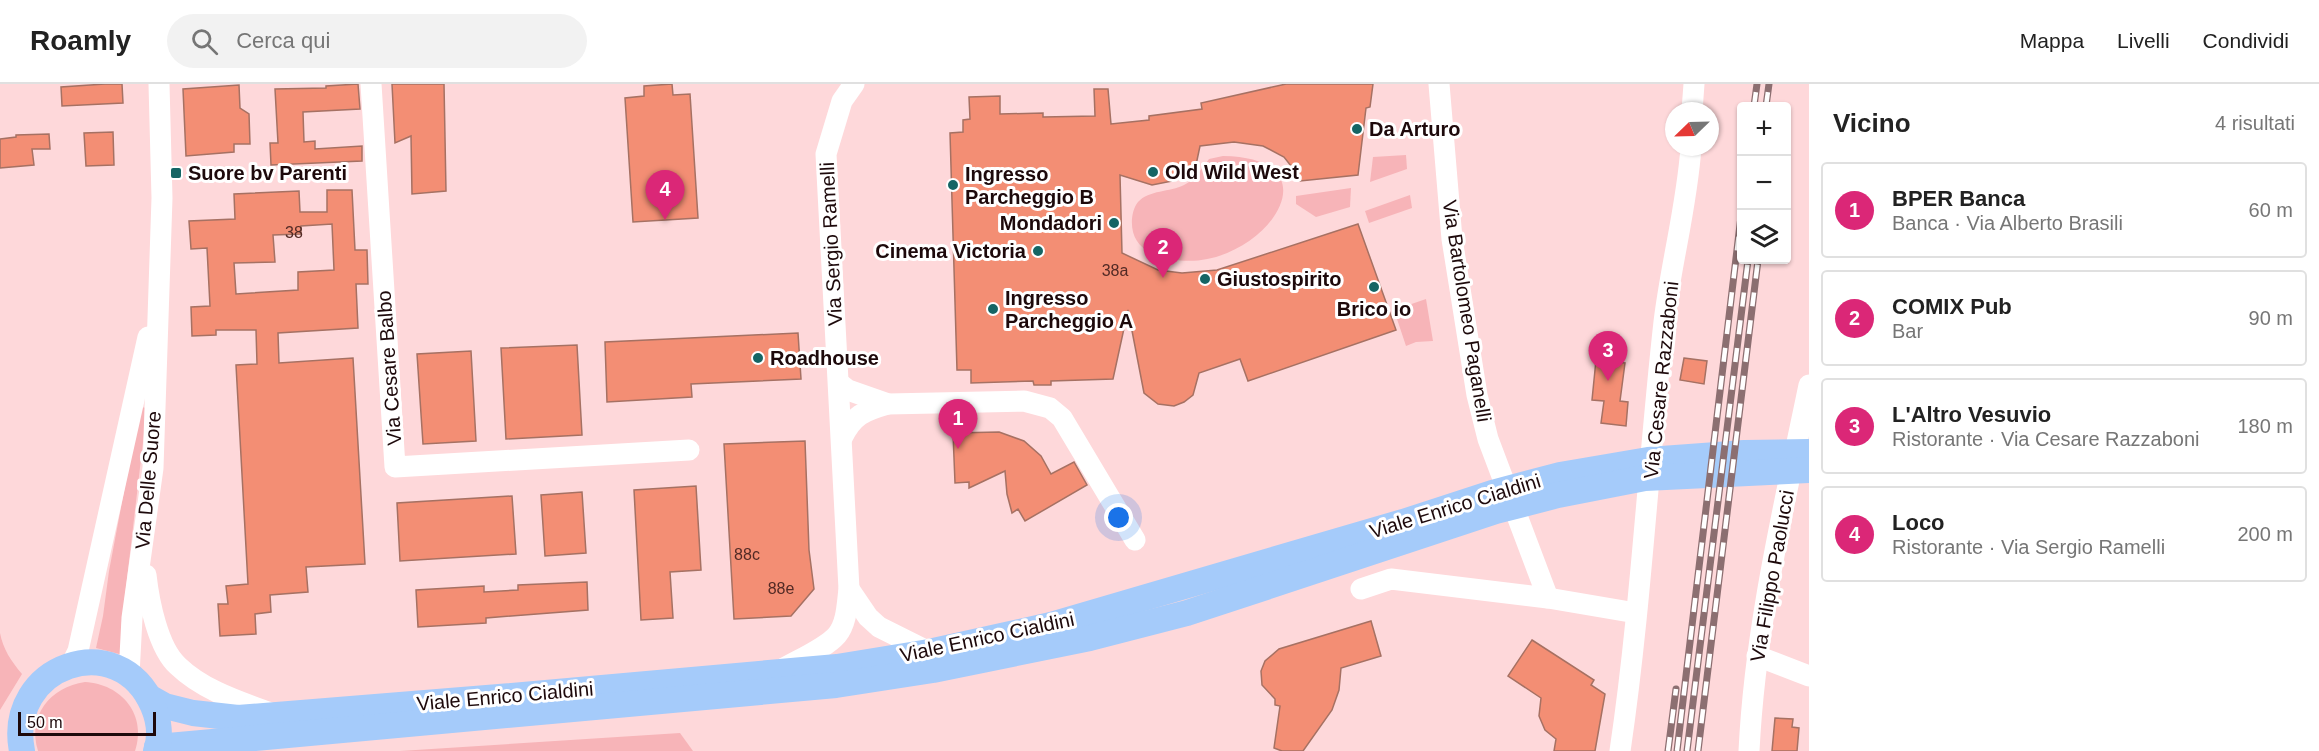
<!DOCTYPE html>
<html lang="it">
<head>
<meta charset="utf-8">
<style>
	:root { --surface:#fff; --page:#f2f2f2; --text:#222; --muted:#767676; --line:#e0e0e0; --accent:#db2777 }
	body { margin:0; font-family:Helvetica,sans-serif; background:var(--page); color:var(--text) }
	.controls { position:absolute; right:18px; top:18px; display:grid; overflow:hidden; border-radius:6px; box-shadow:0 2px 4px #0004 }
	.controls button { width:54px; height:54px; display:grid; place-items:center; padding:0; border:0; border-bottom:2px solid var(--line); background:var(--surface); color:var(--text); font:30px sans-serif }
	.compass { position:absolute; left:1665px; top:18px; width:54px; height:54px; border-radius:50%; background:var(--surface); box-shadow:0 2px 4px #0004; rotate:247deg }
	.scale { position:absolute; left:18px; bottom:15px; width:138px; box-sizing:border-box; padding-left:6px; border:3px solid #1d090b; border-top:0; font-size:16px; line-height:21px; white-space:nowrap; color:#1d090b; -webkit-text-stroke:4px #fff; paint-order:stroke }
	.you { position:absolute; left:1119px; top:434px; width:21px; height:21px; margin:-15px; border:4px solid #fff; border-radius:50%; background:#1a73e8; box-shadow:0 0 0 9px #1a73e833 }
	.badge { display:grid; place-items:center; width:39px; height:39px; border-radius:50%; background:var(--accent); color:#fff; font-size:20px; font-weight:700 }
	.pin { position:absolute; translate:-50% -50px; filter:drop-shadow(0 2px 3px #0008) }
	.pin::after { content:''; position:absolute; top:32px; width:21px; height:18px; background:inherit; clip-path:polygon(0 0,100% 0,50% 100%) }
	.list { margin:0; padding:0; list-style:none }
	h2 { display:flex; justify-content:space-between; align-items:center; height:78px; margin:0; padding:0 24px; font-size:26px }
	h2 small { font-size:20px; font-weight:400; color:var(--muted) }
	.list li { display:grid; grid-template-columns:39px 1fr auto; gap:18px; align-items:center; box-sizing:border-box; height:96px; margin:0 12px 12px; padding:0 12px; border:2px solid var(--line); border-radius:6px }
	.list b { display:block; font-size:22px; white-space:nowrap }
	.list p { margin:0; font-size:20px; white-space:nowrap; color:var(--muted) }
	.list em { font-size:20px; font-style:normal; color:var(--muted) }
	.icon { flex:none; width:33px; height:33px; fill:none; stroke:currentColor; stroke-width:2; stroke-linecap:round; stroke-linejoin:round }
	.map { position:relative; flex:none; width:1809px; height:667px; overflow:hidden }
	header { display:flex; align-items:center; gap:36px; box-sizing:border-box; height:84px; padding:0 30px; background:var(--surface); border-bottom:2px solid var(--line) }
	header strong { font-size:28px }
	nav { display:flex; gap:33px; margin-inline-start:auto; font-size:21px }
	.search { width:420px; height:54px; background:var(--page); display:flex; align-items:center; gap:15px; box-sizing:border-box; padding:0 21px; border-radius:33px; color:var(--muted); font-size:22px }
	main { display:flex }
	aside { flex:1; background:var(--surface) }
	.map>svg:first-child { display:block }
	.green { fill:#f7b4b8 }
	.building { fill:#f38e74; stroke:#a67163; stroke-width:1.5; fill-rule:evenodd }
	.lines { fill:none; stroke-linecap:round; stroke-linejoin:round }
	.minor { stroke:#fff; stroke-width:21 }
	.major { stroke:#a5cbfa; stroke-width:26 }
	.rail-casing { stroke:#8c6f71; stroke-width:7 }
	.rail { stroke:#fff; stroke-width:4.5; stroke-dasharray:14; stroke-linecap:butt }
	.poi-dot { fill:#156564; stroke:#fff; stroke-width:2 }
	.labels { text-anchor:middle; stroke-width:6; stroke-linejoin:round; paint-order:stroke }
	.number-label { font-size:16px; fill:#522a25 }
	.poi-label { font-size:20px; font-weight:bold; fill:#1d090b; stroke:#fff; text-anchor:start }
	.street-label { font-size:20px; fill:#1d090b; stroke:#fff }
</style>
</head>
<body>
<header>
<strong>Roamly</strong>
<div class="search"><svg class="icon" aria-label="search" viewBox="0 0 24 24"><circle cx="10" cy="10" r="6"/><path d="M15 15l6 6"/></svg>Cerca qui</div>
<nav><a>Mappa</a><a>Livelli</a><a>Condividi</a></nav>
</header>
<main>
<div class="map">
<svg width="1809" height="667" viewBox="0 0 1809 667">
	<rect width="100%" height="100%" fill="#fed8da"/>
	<g class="green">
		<polygon points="1406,71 1407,85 1370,98 1373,73"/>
		<path d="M1223,72c123,2 33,121 -52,103 -13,-3 -26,-6 -34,-18 -7,-10 -7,-29 1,-39 11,-12 32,-10 46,-17 11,-5 18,-17 25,-26z"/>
		<polygon points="1351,104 1350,123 1316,133 1296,120 1296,112"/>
		<polygon points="1410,111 1412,124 1369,139 1365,127"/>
		<polygon points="1426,215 1433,257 1416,258 1406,262 1394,226"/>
		<polygon points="140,323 147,324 121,546 123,571 96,564 103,532 109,487"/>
		<path d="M0,549c3,16 11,28 22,41l-22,36z"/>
		<path d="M85,598c36,2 62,32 50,69h-97c-11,-35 12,-64 47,-69z"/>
		<polygon points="680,649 693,667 400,667"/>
	</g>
	<g class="building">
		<polygon points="105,0 122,0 123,19 62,22 61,3"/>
		<polygon points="358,0 360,25 303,28 304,58 315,57 315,65 362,62 362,77 271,81 270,59 278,59 275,5 326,4 326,2"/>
		<polygon points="392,0 444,0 446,107 412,110 411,52 395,59"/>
		<polygon points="672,0 673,11 690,10 698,134 633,138 625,14 644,12 644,2"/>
		<polygon points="1286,0 1373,0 1370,23 1366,24 1358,91 1300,97 1295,87 1284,73 1263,62 1234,58 1200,62 1196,81 1177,96 1152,101 1120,91 1122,169 1158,186 1182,189 1217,186 1358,140 1396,246 1248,297 1240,275 1199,289 1193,311 1184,318 1174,322 1158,320 1144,309 1128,226 1113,295 1051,297 1051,301 1034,301 1033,297 971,299 971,286 957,286 950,49 963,48 963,36 970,35 969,13 1000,12 1000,30 1043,29 1043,33 1095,32 1094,5 1108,5 1111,40 1149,36 1149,32 1202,25 1201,19"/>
		<polygon points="239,1 240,24 249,30 250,60 234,60 234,68 186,72 183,5"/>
		<polygon points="113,48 114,81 86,82 84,49"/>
		<polygon points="49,50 50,65 32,65 34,81 0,84 0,55 16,53 16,51"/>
		<path d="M327,106h25l3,60h12l1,34h-12l2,44 -80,5 1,30 74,-5 12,206 -59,3 2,25 -38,3 1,17 -16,2 1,20 -36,2 -2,-32h10l-2,-18 22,-2 -12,-219 21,-1 -1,-34h-40v5l-24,1 -1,-29 19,-1 -3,-58 -16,1 -2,-28 46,-2 -1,-25 65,-3 1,21h27zM332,140l2,46 -36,2v18l-62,4 -2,-31 41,-1 -2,-27 28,-1v-8z"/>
		<polygon points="798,249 801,295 691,300 692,313 607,318 605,258"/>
		<polygon points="577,261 582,351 506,355 501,264"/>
		<polygon points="471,267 476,357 423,360 417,270"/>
		<polygon points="1684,274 1707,277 1704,300 1680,296"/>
		<polygon points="1596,276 1625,279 1620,317 1628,318 1626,342 1601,339 1604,317 1592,316"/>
		<polygon points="999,348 1024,357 1041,372 1051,390 1074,378 1087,401 1025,437 1018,425 1012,429 1007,410 1005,387 969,404 969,398 955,399 953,349"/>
		<polygon points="805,357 809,466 814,505 791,532 734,535 724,360"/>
		<polygon points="696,402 701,486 670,488 673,534 641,536 634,406"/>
		<polygon points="582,408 586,469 545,472 541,411"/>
		<polygon points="512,412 516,470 400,477 397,419"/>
		<polygon points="587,498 588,526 486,534 486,539 418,543 416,506 484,502 484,508 518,506 518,501"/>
		<polygon points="1371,537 1381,572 1341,584 1339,606 1332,626 1303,667 1282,667 1274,664 1280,622 1275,621 1275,615 1262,601 1261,587 1265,577 1279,565"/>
		<polygon points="1532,556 1594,596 1591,601 1605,610 1595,667 1554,667 1556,655 1545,646 1539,632 1541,614 1508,592"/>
		<polygon points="1775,634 1793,635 1792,643 1799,644 1797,667 1772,667"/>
	</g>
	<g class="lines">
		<g class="minor">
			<polyline points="371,0 395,383 689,366"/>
			<polyline points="1439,0 1452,155 1477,311 1488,355 1548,514"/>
			<polyline points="1692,27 1694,0"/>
			<polyline points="839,299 848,306 888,320 1024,317 1050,324 1062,334 1135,456"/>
			<path d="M842,354c11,-23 22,-27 46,-34"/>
			<path d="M146,491c3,27 12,73 32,91 26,25 63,36 95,48"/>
			<polyline points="849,505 868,533 879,543 929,568"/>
			<polyline points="1361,505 1391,495 1548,514 1636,529"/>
			<polyline points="1757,572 1809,592"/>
			<polyline points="71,581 78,567 148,253"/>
			<path d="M779,587c16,-10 46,-22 58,-36 10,-12 10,-31 12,-46l-23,-435 16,-53 12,-17"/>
			<polyline points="129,591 132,534 153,384 162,114 159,0"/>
			<path d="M1620,667c21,-142 28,-286 44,-429 7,-59 23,-116 27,-175"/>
			<path d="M1749,667c6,-124 35,-245 60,-366"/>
		</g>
		<g class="major">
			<polyline points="149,613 165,622 193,629 238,634 499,613 837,583 929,568 1051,541 1403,438 1492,409 1560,391 1648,376 1744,369 1809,368"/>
			<polyline points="157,663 836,601 933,586 1090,554 1187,529 1496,427 1558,411 1645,394 1809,386"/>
			<path d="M22,667c-17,-86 97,-125 131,-45 6,14 8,31 3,45"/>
		</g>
		<defs>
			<g id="rail">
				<polyline points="1754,22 1757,0"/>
				<polyline points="1766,22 1769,0"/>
				<polyline points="1668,667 1676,605"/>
				<polyline points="1677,667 1742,124"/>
				<polyline points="1687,667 1748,176"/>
				<polyline points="1698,667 1758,176"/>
			</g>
		</defs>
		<use href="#rail" class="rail-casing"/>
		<use href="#rail" class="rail"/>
	</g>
	<g class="poi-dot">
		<circle cx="1357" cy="45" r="6"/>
		<circle cx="1153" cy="88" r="6"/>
		<rect x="170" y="83" width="12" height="12" rx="3"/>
		<circle cx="953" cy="101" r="6"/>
		<circle cx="1114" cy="139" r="6"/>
		<circle cx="1038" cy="167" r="6"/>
		<circle cx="1205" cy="195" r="6"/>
		<circle cx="1374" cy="203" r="6"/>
		<circle cx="993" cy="225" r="6"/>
		<circle cx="758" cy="274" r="6"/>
	</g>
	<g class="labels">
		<g class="number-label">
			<text x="294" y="154">38</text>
			<text x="1115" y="192">38a</text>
			<text x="747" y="476">88c</text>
			<text x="781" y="510">88e</text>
		</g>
		<g class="poi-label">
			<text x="1369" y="52">Da Arturo</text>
			<text x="1165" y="95">Old Wild West</text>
			<text x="188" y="96">Suore bv Parenti</text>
			<text x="965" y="97">Ingresso<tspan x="965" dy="23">Parcheggio B</tspan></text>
			<text x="1102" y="146" text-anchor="end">Mondadori</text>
			<text x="1026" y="174" text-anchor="end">Cinema Victoria</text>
			<text x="1217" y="202">Giustospirito</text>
			<text x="1005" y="221">Ingresso<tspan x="1005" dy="23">Parcheggio A</tspan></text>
			<text x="1374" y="232" text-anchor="middle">Brico io</text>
			<text x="770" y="281">Roadhouse</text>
		</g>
		<g class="street-label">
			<text transform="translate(831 160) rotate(-93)" y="7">Via Sergio Ramelli</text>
			<text transform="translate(1467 227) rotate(81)" y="7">Via Bartolomeo Paganelli</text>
			<text transform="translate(389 284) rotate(-94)" y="7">Via Cesare Balbo</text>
			<text transform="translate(1661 296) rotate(-84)" y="7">Via Cesare Razzaboni</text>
			<text transform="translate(148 396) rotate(-85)" y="7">Via Delle Suore</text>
			<text transform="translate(1455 422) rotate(-17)" y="7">Viale Enrico Cialdini</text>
			<text transform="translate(1772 492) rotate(-80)" y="7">Via Filippo Paolucci</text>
			<text transform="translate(987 553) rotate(-12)" y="7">Viale Enrico Cialdini</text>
			<text transform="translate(505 612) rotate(-5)" y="7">Viale Enrico Cialdini</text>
		</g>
	</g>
</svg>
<div class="controls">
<button>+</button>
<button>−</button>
<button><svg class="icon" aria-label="layers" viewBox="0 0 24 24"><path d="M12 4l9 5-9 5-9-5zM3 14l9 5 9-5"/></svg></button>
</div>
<svg class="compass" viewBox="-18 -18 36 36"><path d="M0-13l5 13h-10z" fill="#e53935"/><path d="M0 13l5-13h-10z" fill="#767676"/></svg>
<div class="scale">50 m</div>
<div class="you"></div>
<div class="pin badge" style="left:958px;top:365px">1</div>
<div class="pin badge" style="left:1163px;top:194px">2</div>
<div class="pin badge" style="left:1608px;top:297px">3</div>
<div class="pin badge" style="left:665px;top:136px">4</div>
</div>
<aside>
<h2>Vicino<small>4 risultati</small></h2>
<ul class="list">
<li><span class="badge">1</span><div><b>BPER Banca</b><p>Banca · Via Alberto Brasili</p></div><em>60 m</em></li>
<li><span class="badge">2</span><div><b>COMIX Pub</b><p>Bar</p></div><em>90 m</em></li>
<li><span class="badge">3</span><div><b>L'Altro Vesuvio</b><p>Ristorante · Via Cesare Razzaboni</p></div><em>180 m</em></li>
<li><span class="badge">4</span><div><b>Loco</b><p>Ristorante · Via Sergio Ramelli</p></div><em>200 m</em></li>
</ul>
</aside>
</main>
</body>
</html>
